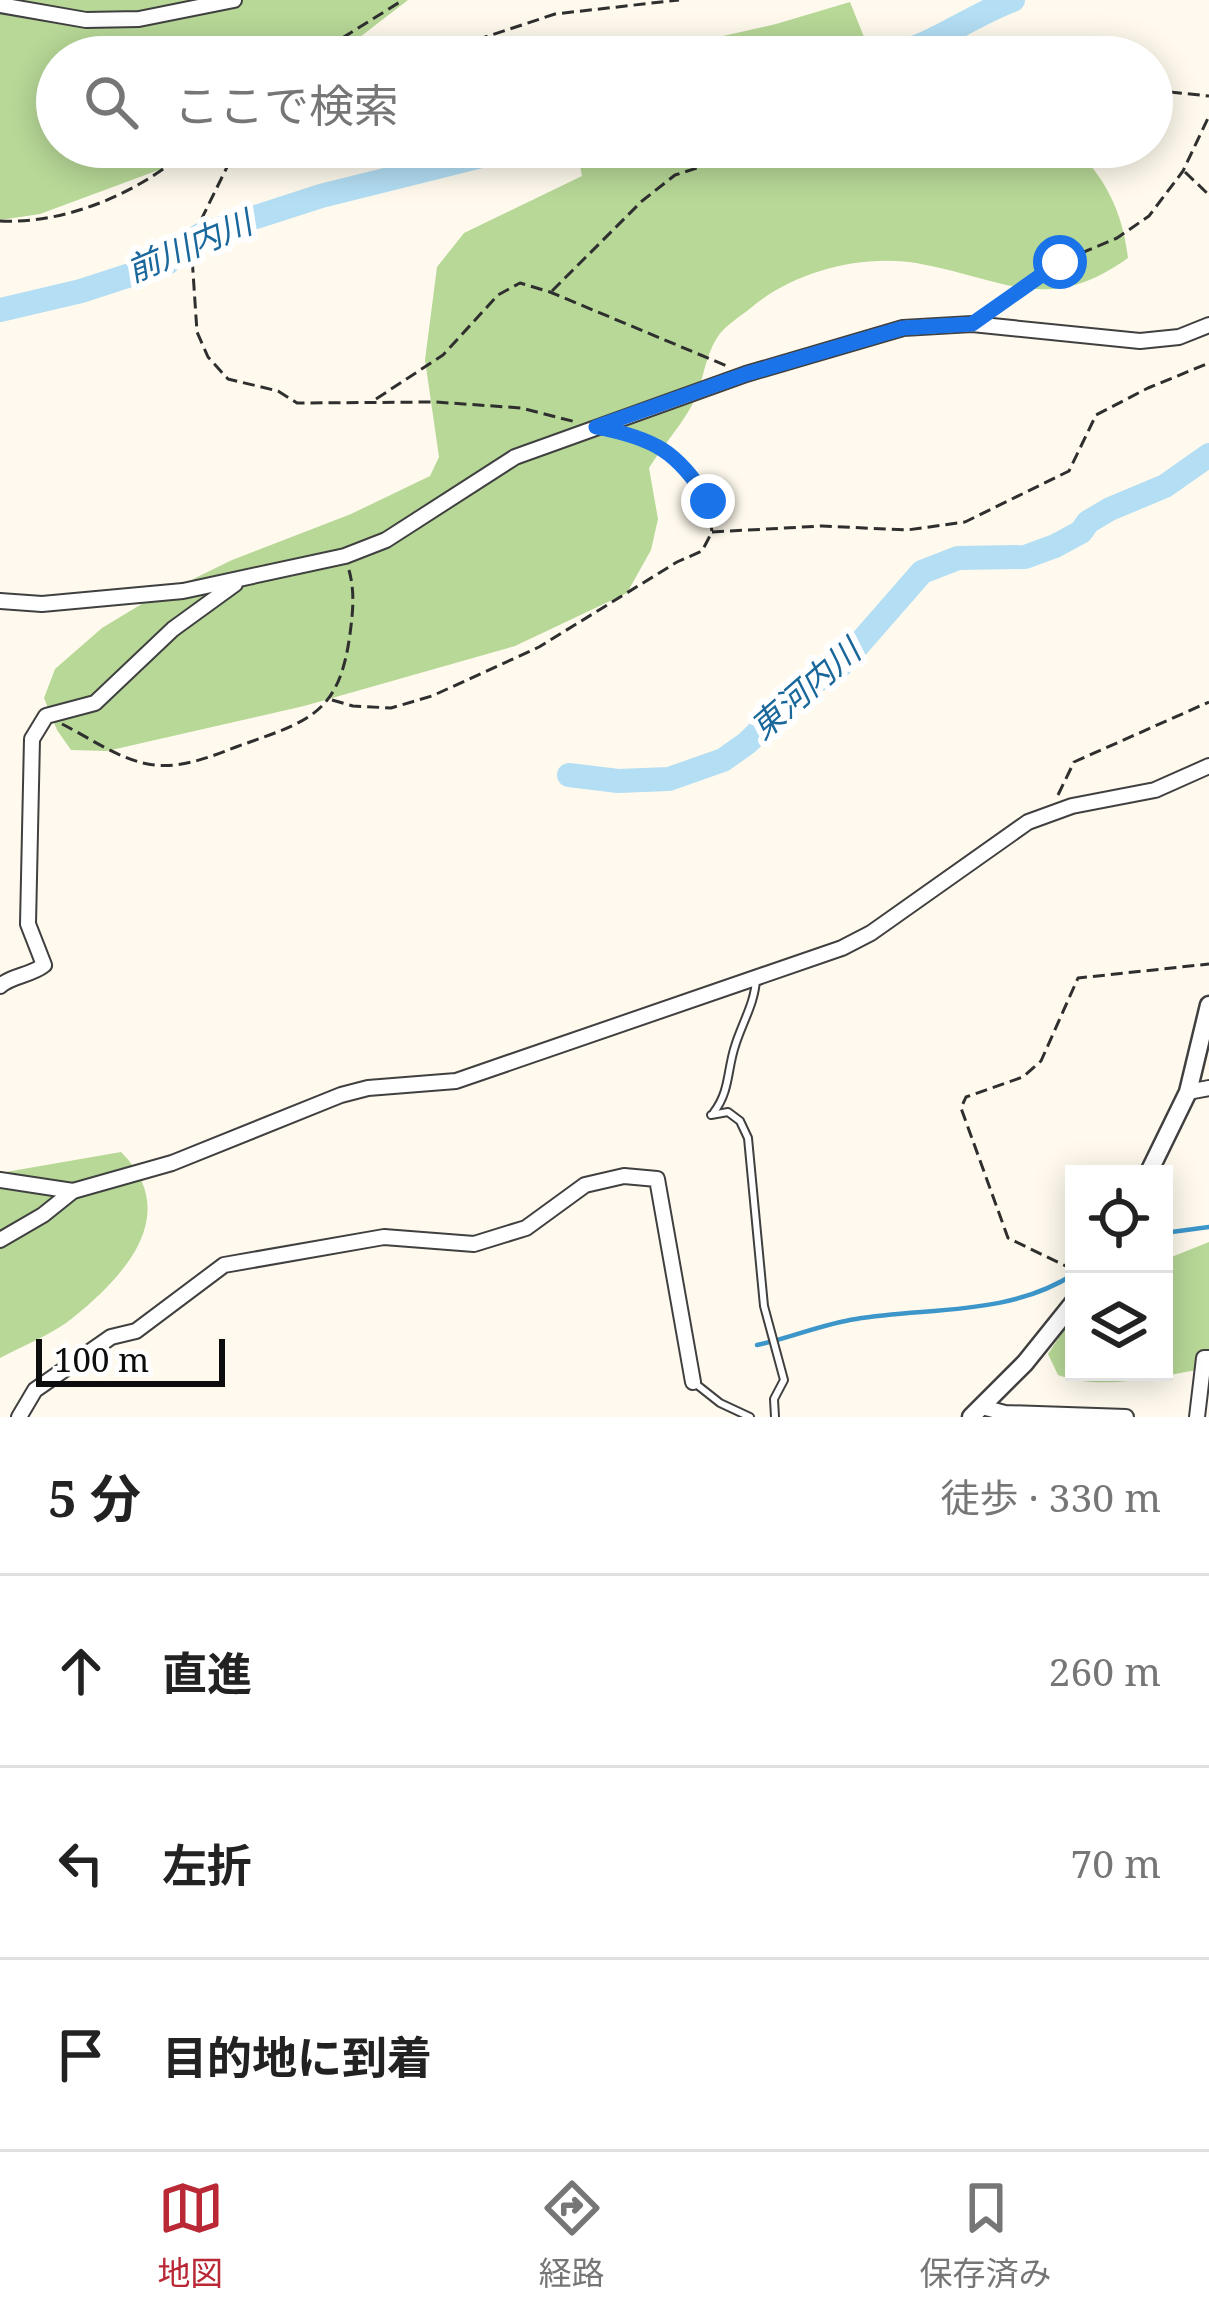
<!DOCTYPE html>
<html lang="ja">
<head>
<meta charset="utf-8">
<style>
	:root { --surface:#fff; --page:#f2f2f2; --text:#222; --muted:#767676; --line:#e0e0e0; --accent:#b92834 }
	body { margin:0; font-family:"Noto Serif","Noto Sans JP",serif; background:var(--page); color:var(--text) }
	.controls { position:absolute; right:36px; bottom:36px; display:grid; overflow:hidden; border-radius:0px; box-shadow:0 6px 30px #0003 }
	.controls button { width:108px; height:108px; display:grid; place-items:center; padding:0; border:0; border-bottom:3px solid var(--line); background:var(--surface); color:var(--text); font:60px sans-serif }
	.scale { position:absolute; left:36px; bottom:30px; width:189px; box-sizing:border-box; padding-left:12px; border:6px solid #0d0d0d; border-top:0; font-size:33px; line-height:42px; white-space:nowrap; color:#0d0d0d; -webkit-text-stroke:9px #fff; paint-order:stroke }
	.stop { position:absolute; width:36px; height:36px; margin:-27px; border:9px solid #1a73e8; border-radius:50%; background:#fff }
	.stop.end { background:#1a73e8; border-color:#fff; box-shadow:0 3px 12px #0008 }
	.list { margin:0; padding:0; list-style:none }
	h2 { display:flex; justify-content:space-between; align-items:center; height:156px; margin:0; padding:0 48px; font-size:51px }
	h2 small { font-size:39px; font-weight:400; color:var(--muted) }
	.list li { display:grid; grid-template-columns:78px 1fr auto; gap:36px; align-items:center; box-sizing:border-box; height:192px; padding:0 48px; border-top:3px solid var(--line) }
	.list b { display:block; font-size:45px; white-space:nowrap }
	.list em { font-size:39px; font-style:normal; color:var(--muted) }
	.icon { flex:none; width:66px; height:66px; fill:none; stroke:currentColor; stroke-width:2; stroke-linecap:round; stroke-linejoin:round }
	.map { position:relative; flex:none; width:1209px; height:1417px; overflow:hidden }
	.search { position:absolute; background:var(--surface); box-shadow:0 6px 30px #0003; left:36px; right:36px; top:36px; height:132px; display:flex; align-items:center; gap:30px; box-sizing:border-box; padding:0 42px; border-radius:66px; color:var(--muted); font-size:45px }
	.sheet { height:732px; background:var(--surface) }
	nav { display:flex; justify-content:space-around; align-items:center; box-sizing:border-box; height:168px; border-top:3px solid var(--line); background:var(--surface); font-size:33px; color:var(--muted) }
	nav a { display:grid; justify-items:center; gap:6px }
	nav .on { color:var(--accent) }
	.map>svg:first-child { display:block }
	.forest { fill:#b7d897 }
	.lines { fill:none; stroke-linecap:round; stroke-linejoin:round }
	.stream { stroke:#3c96ca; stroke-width:4.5 }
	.river { stroke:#b3def4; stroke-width:24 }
	.service-casing { stroke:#404040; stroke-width:10 }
	.minor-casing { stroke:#404040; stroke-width:18 }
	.tertiary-casing { stroke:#404040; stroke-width:21 }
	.path { stroke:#2f2f2f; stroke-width:3; stroke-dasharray:12 6; stroke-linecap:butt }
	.service { stroke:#fff; stroke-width:6 }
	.minor { stroke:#fff; stroke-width:14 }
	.tertiary { stroke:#fff; stroke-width:16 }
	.route { stroke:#1a73e8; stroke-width:15 }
	.labels { text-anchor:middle; stroke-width:12; stroke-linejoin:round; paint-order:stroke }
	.water-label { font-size:33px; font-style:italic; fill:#19679b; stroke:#fff }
</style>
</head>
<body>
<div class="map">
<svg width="1209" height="1417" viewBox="0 0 1209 1417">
	<rect width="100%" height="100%" fill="#fffaed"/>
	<g class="forest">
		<polygon points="0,0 408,0 334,57 57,57 57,147 207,147 191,158 40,214 0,220"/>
		<polygon points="850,2 872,57 630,57 776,24"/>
		<path d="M564,147h509c33,30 50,67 55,111 -78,56 -121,23 -202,7 -58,-13 -130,5 -174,42 -11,9 -28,19 -35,31 -13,20 -14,48 -26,69 -12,21 -29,40 -42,61l9,51 -7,31 -24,43 -112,53 -211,60 -197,45 -36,-1 -14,-20 -13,-32 11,-29 47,-41 38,-23 92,-45 119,-46 79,-38 9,-19 -14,-97 12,-93 27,-34 118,-57 -4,-20z"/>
		<path d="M121,1152c60,60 7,121 -46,164 -21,18 -51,29 -75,42v-185z"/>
		<path d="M1209,1242v126c-46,7 -106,24 -151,7l-10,-21 26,-39v57h90v-112z"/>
	</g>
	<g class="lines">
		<g class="stream">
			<polyline points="1164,1233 1209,1227"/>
			<path d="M757,1345c34,-7 65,-21 99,-26 73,-12 153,-3 218,-45"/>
		</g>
		<g class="river">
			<path d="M881,57c51,-9 86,-40 132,-57"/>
			<polyline points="0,310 81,291 167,263 200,235 321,196 518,147"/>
			<polyline points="569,775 618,781 669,779 723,760 747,743 800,691 839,667 922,572 958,558 1025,557 1055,546 1081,532 1088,522 1110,509 1165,486 1209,455"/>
		</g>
		<defs>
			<g id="service">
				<path d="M714,1112c16,-21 13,-42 21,-66 7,-23 20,-43 21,-67"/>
				<polyline points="711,1115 728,1112 740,1121 748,1138 764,1306 784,1380 774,1399 775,1417"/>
				<polyline points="696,1384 720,1403 750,1417"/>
			</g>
			<g id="minor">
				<polyline points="0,5 86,20 139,19 234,0"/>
				<polyline points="0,601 42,604 183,591 345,556 386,540 515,457 746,374 903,328 972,324 1140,341 1179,337 1209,325"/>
				<path d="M0,986c12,-11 30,-10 44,-21l-16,-41 4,-185 14,-23 49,-13 78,-74 62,-45"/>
				<polyline points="1188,1092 1209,1088"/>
				<polyline points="0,1180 73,1191"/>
				<polyline points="0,1240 43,1215 73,1191 172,1163 341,1095 368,1088 456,1081 842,948 871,933 1028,822 1072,806 1155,790 1209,766"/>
				<polyline points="982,1407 1005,1413 1126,1417"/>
				<polyline points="19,1417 35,1390 111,1337 136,1331 224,1265 384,1237 474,1244 526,1228 585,1185 624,1176 657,1179 693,1382"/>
				<polyline points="1197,1417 1204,1358 1209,1358"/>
			</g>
			<g id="tertiary">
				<polyline points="1148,1174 1188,1092 1209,1005"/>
				<polyline points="971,1417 1025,1363 1074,1302"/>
			</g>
		</defs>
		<use href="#service" class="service-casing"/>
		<use href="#minor" class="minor-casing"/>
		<use href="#tertiary" class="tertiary-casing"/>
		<g class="path">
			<polyline points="312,57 403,0"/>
			<polyline points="425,57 555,14 679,0"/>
			<polyline points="1152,90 1209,96"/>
			<polyline points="242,147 230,161 199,224 192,257 197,332 208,357 228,379 278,391 297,403 435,402 521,408 576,422"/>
			<polyline points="1185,172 1209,195"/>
			<path d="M0,221c68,3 141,-29 191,-74"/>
			<polyline points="552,291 642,201 675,175 763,147"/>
			<polyline points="990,311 1060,262 1117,238 1149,216 1183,171 1209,116"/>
			<polyline points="376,399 443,355 498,295 520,283 550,292 727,366"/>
			<polyline points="712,532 822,526 907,530 965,522 1069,471 1096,415 1148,388 1209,363"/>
			<polyline points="332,700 353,706 391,708 432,696 539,647 677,562 702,551 712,532 708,501 688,467 655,445 626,433"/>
			<path d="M62,724c28,14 61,38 93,41 28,3 55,-8 81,-18 72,-26 103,-31 114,-113 3,-23 5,-42 -1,-64"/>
			<polyline points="1058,795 1074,762 1209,702"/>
			<polyline points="1074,1270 1008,1238 961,1108 966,1097 1023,1077 1041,1061 1078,978 1209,964"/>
		</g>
		<use href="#service" class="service"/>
		<use href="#minor" class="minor"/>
		<use href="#tertiary" class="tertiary"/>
	</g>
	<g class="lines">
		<path class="route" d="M708,501c-30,-50 -55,-63 -112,-74l150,-53 157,-46 69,-4 88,-62"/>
	</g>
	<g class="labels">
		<g class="water-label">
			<text transform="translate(189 246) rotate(-23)" y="12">前川内川</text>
			<text transform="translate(805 689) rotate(-41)" y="12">東河内川</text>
		</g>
	</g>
</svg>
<div class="controls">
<button><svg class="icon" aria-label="locate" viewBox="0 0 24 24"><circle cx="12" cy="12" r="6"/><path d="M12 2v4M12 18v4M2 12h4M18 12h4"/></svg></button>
<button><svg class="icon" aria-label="layers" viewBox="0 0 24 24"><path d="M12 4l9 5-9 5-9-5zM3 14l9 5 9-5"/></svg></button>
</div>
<div class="scale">100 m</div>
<div class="stop" style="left:1060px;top:262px"></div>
<div class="stop end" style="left:708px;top:501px"></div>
<div class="search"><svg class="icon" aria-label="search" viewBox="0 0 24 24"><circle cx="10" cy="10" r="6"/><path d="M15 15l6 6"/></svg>ここで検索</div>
</div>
<section class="sheet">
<h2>5 分<small>徒歩 · 330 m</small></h2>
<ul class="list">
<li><svg class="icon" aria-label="ahead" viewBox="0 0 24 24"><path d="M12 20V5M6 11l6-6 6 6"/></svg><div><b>直進</b></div><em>260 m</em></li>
<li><svg class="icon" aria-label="left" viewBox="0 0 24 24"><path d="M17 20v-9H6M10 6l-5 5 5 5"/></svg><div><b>左折</b></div><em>70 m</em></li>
<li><svg class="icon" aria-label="arrive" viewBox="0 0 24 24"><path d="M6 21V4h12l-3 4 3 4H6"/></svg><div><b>目的地に到着</b></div></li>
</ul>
</section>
<nav>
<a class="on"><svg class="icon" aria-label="map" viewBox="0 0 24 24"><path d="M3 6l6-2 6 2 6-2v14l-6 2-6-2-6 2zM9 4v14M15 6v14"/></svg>地図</a>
<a><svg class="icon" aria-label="directions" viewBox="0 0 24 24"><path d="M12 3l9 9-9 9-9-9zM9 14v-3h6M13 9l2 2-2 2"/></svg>経路</a>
<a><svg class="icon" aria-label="saved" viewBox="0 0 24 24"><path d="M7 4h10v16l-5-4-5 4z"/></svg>保存済み</a>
</nav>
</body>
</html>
